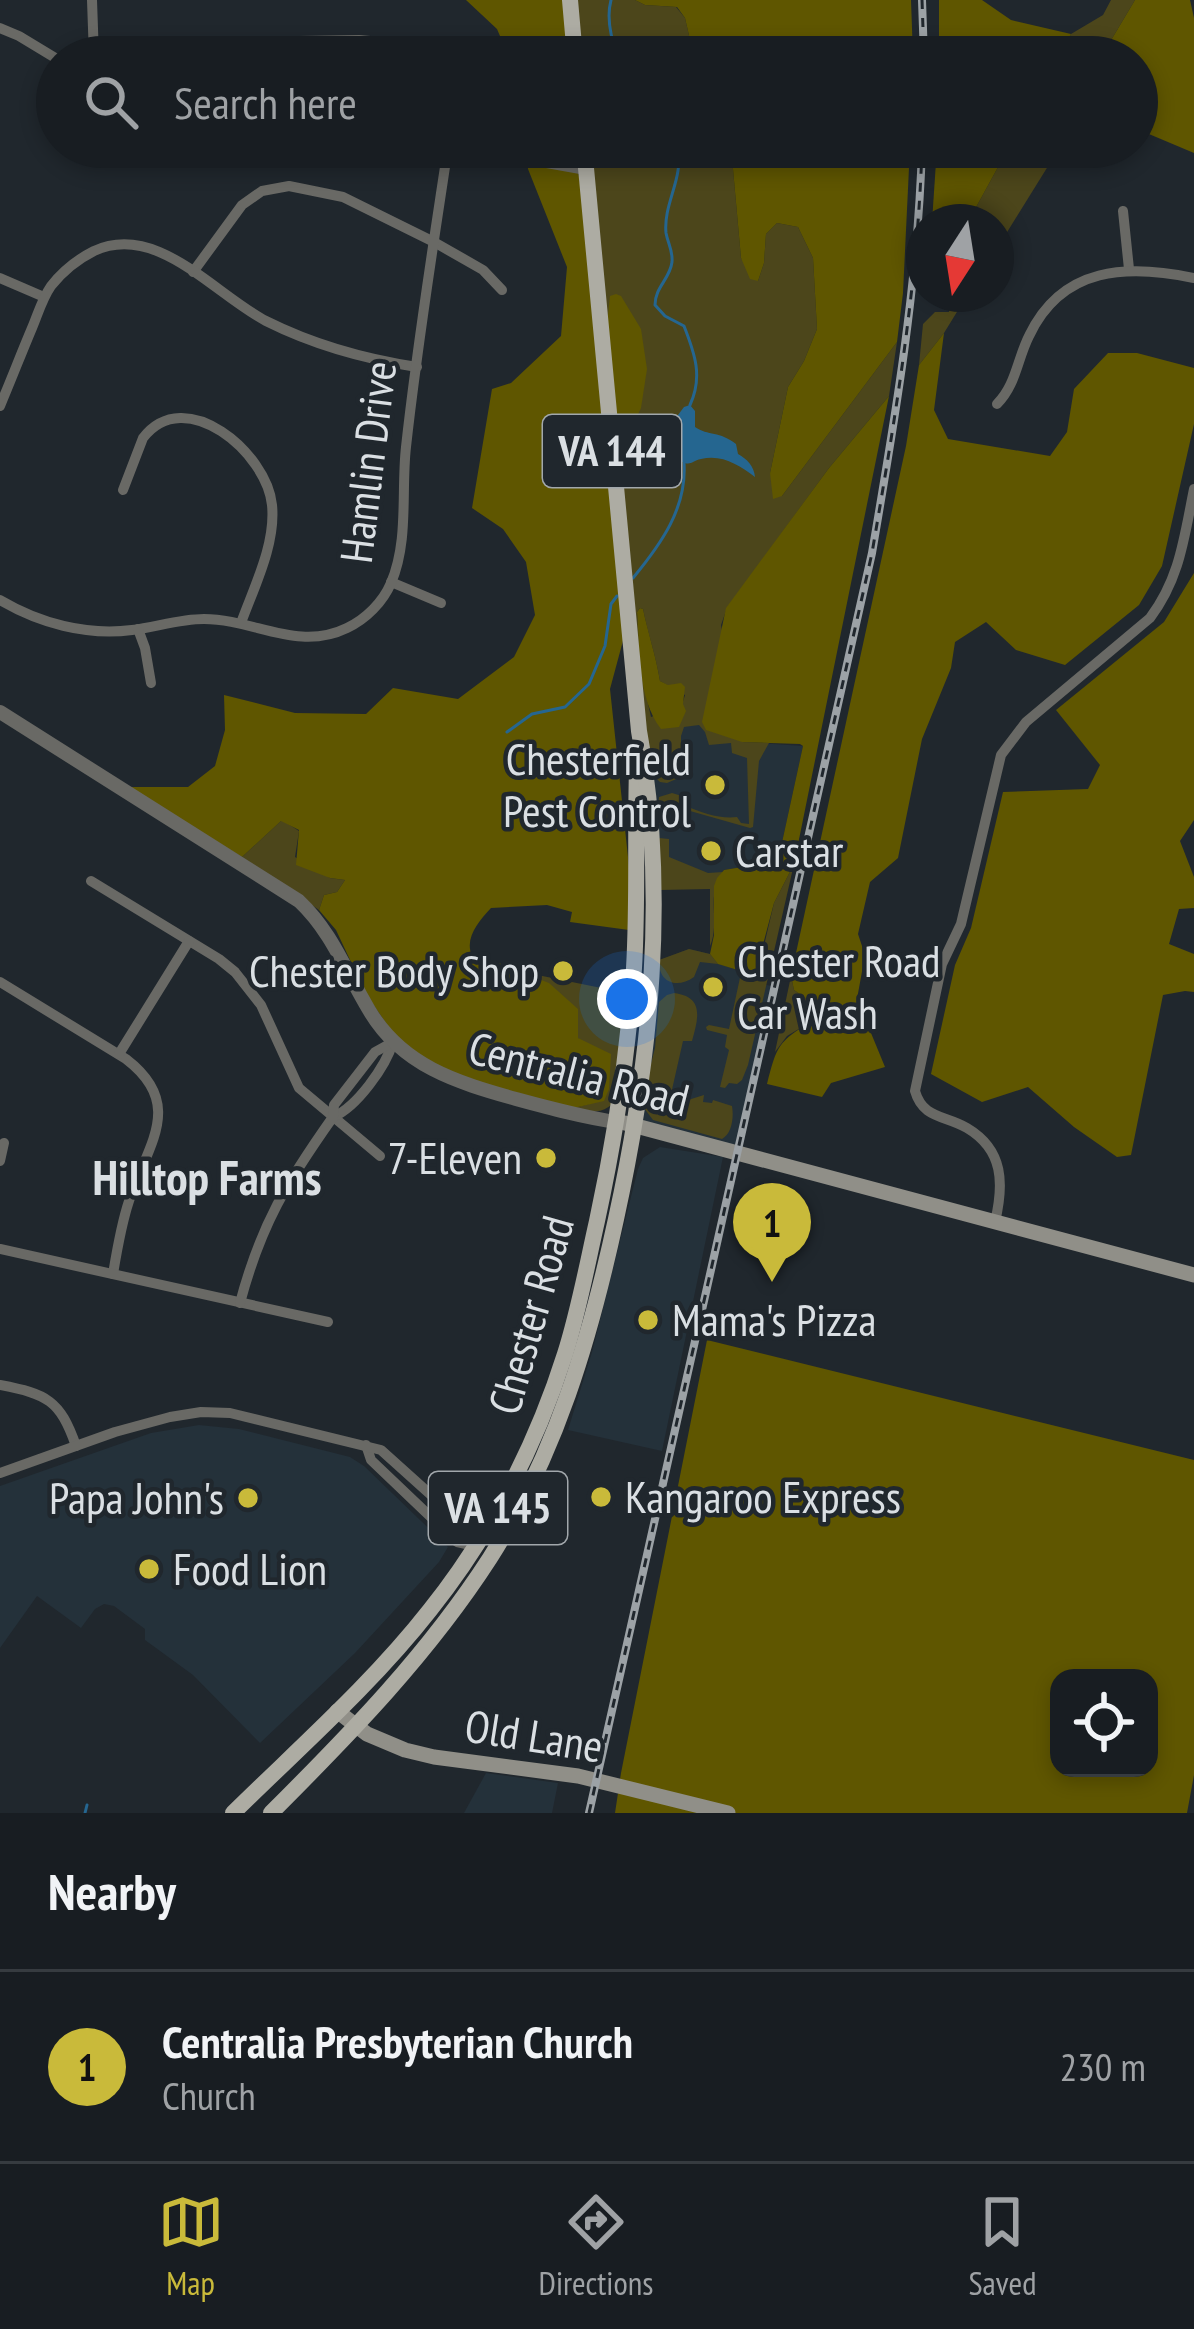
<!DOCTYPE html>
<html lang="en">
<head>
<meta charset="utf-8">
<style>
	:root { --surface:#181d22; --page:#252a2f; --text:#f1f3f6; --muted:#9fa2a5; --line:#363b40; --accent:#c9ba3a }
	body { margin:0; font-family:"PT Sans Narrow",sans-serif; background:var(--page); color:var(--text) }
	.controls { position:absolute; right:36px; bottom:36px; display:grid; overflow:hidden; border-radius:24px; box-shadow:0 6px 18px #0003 }
	.controls button { width:108px; height:108px; display:grid; place-items:center; padding:0; border:0; border-bottom:3px solid var(--line); background:var(--surface); color:var(--text); font:60px sans-serif }
	.compass { position:absolute; left:906px; top:204px; width:108px; height:108px; border-radius:50%; background:var(--surface); box-shadow:0 6px 18px #0003; rotate:192deg }
	.you { position:absolute; left:627px; top:999px; width:42px; height:42px; margin:-30px; border:9px solid #fff; border-radius:50%; background:#1a73e8; box-shadow:0 0 0 18px #1a73e833 }
	.badge { display:grid; place-items:center; width:78px; height:78px; border-radius:50%; background:var(--accent); color:#111; font-size:39px; font-weight:700 }
	.pin { position:absolute; translate:-50% -99px; filter:drop-shadow(0 3px 6px #0008) }
	.pin::after { content:''; position:absolute; top:63px; width:42px; height:36px; background:inherit; clip-path:polygon(0 0,100% 0,50% 100%) }
	.list { margin:0; padding:0; list-style:none }
	h2 { display:flex; justify-content:space-between; align-items:center; height:156px; margin:0; padding:0 48px; font-size:51px }
	h2 small { font-size:39px; font-weight:400; color:var(--muted) }
	.list li { display:grid; grid-template-columns:78px 1fr auto; gap:36px; align-items:center; box-sizing:border-box; height:192px; padding:0 48px; border-top:3px solid var(--line) }
	.list b { display:block; font-size:45px; white-space:nowrap }
	.list p { margin:0; font-size:39px; white-space:nowrap; color:var(--muted) }
	.list em { font-size:39px; font-style:normal; color:var(--muted) }
	.icon { flex:none; width:66px; height:66px; fill:none; stroke:currentColor; stroke-width:2; stroke-linecap:round; stroke-linejoin:round }
	.map { position:relative; flex:none; width:1194px; height:1813px; overflow:hidden }
	.search { position:absolute; background:var(--surface); box-shadow:0 6px 18px #0003; left:36px; right:36px; top:36px; height:132px; display:flex; align-items:center; gap:30px; box-sizing:border-box; padding:0 42px; border-radius:66px; color:var(--muted); font-size:45px }
	.sheet { height:348px; background:var(--surface) }
	nav { display:flex; justify-content:space-around; align-items:center; box-sizing:border-box; height:168px; border-top:3px solid var(--line); background:var(--surface); font-size:33px; color:var(--muted) }
	nav a { display:grid; justify-items:center; gap:6px }
	nav .on { color:var(--accent) }
	.map>svg:first-child { display:block }
	.built { fill:#24313a }
	.green { fill:#4c461b; fill-rule:evenodd }
	.forest { fill:#5f5600; fill-rule:evenodd }
	.water { fill:#256690 }
	.lines { fill:none; stroke-linecap:round; stroke-linejoin:round }
	.stream { stroke:#256690; stroke-width:3 }
	.minor { stroke:#696965; stroke-width:10 }
	.tertiary { stroke:#696965; stroke-width:14 }
	.secondary { stroke:#908f88; stroke-width:15 }
	.primary { stroke:#adaca3; stroke-width:16 }
	.rail-casing { stroke:#9ca2a6; stroke-width:8 }
	.rail { stroke:#20272d; stroke-width:3; stroke-dasharray:9; stroke-linecap:butt }
	.poi-dot { fill:#c9ba3a; stroke:#20272d; stroke-width:4.5 }
	.labels { text-anchor:middle; stroke-width:9; stroke-linejoin:round; paint-order:stroke }
	.shield { fill:#20272d; stroke:#a2a8ac; stroke-width:3 }
	.shield-label { font-size:42px; font-weight:bold; fill:#dadfe3 }
	.street-label { font-size:45px; fill:#dadfe3; stroke:#20272d }
	.poi-label { font-size:45px; fill:#dadfe3; stroke:#20272d; text-anchor:start }
	.neighbourhood-label { font-size:48px; font-weight:bold; fill:#dadfe3; stroke:#20272d }
</style>
</head>
<body>
<div class="map">
<svg width="1194" height="1813" viewBox="0 0 1194 1813">
	<rect width="100%" height="100%" fill="#20272d"/>
	<g class="built">
		<polygon points="703,724 742,742 803,746 778,861 724,870 717,878 654,869 639,732"/>
		<polygon points="689,949 710,954 719,964 741,971 753,982 771,986 734,1152 634,1125 660,960"/>
		<polygon points="660,1147 723,1157 662,1451 568,1430 592,1352 638,1169 643,1158"/>
		<polygon points="199,1425 239,1429 350,1457 364,1466 448,1547 439,1562 355,1653 260,1743 193,1675 145,1640 145,1629 114,1606 104,1604 95,1609 81,1628 37,1596 0,1648 0,1486 151,1433"/>
		<polygon points="486,1773 558,1783 552,1813 464,1813"/>
	</g>
	<g class="green">
		<polygon points="576,0 635,0 645,5 676,7 685,18 694,57 581,57"/>
		<polygon points="1111,0 1135,0 1101,57 1058,57 1071,34 1103,15"/>
		<path d="M591,147h140l10,111 17,23 6,-18 2,-29 11,-11 21,4 15,31 4,71 -13,32 -16,26 -18,86 12,23 115,-154 -8,54 -60,72 -102,140 -6,17 21,117 27,1 -10,18 -6,66 -3,1 -81,-23 -1,19h-12l3,-27 13,-4 10,3 4,10c16,7 34,13 51,11l4,6 8,1 -2,-66 -15,-5 -1,-10 -22,2 -4,-13 -6,-7 -15,2 -3,9v41l-14,6 -7,-1 -10,-10zM640,608l3,1c5,25 13,47 17,72l25,14 -3,10 -31,12 -9,-40 -5,-65z"/>
		<polygon points="1009,147 1051,147 1050,163 996,250 996,222 968,222"/>
		<polygon points="951,294 968,294 944,333 919,365 923,324 935,312 949,312"/>
		<polygon points="282,820 299,831 295,857 330,878 345,880 337,892 324,895 319,910 242,857"/>
		<path d="M659,838l10,1v18l39,16 15,-1c-18,21 -2,50 -13,74v-57l-50,1z"/>
		<polygon points="794,864 748,1065 742,1080 737,1084 729,1083 725,1088 720,1087 729,1050 725,1047 727,1035 707,1030 706,1027 709,1025 729,1029 741,973 753,982 756,980 774,903"/>
		<path d="M689,949l21,5 8,10 -18,-2 -6,15c-17,12 -36,6 -35,-17z"/>
		<path d="M508,969l118,24 -15,112c-12,10 -23,6 -37,3l30,-8 -26,-62z"/>
		<polygon points="791,976 794,990 814,1004 812,1021 787,1036 775,1052"/>
		<path d="M674,993c31,4 24,26 18,48h-9l-12,53 17,6 16,-5 -1,7 9,1 1,-3 19,6c2,11 0,28 -10,33l-69,-19 -9,-12 -1,-13 12,-47 4,-46 8,-7z"/>
	</g>
	<g class="forest">
		<polygon points="466,0 565,0 570,57 509,57 497,29"/>
		<polygon points="635,0 911,0 913,57 694,57 685,18 677,7 645,5"/>
		<polygon points="939,0 982,0 1011,20 1071,34 1058,57 939,57"/>
		<polygon points="1135,0 1190,0 1194,18 1194,153 1137,129 1137,57 1101,57"/>
		<path d="M527,147h47l9,54 41,436 -14,52 21,196 -2,45 -59,-8 2,-10 -25,-7 -56,3c-12,13 -27,30 -19,48l24,6 53,21 29,26v29l33,16 -2,35 -5,12 -30,7 -114,-28 -59,-35 -35,-51 -30,-64 -17,-20 5,-15 13,-3 8,-12 -15,-2 -34,-13 3,-35 -18,-9 -39,36 -116,-70h62l27,-21 10,-36 -1,-35 71,18 71,1 27,-26 65,11 56,-42 21,-42 -9,-53 -23,-33 -31,-21 20,-119 19,-6 50,-47 6,-69 -39,-98z"/>
		<polygon points="731,147 910,147 903,293 897,342 782,496 773,499 770,473 788,387 804,361 817,329 813,258 798,227 777,223 766,234 764,263 758,281 750,279 741,258"/>
		<polygon points="937,147 1009,147 968,222 932,222"/>
		<polygon points="616,294 621,296 641,329 647,369 641,408 634,423 617,433 606,334 610,296"/>
		<path d="M944,333l-10,77 14,29 102,17 17,-24 7,-43 34,-36h29l57,15v56l-32,142 -23,39 -74,60 -49,-15 -30,-28 -31,20 -4,26 -29,71 -24,119 -28,24 -12,52 7,21 -8,44 28,68 -54,16 -9,14 -55,-13c10,-39 11,-42 45,-63l2,-17 -20,-14 -3,-14 115,-530 13,-81z"/>
		<polygon points="889,396 794,864 774,903 753,982 741,971 718,964 710,954 714,935 714,886 717,878 724,870 778,861 803,746 800,744 742,742 706,730 702,722 726,608 829,468"/>
		<polygon points="1194,573 1194,820 1180,841 1194,877 1194,908 1179,909 1169,944 1194,954 1194,992 1185,991 1163,995 1131,1155 1117,1157 1074,1127 1028,1087 982,1102 931,1074 955,965 971,928 1003,792 1088,789 1100,765 1056,710 1164,622"/>
		<path d="M640,608l3,1c5,24 13,47 17,72l8,4 13,-2 4,4 -2,17 3,7 -7,16 -18,2c-24,-31 -21,-80 -24,-117z"/>
		<path d="M707,1340l487,120v315l-7,38h-572l6,-40zM1059,1678h90v90h-90z"/>
	</g>
	<path class="water" d="M690,405l5,6v16c13,9 25,4 41,17l2,10c9,5 16,12 17,23 -16,-12 -33,-23 -54,-18 -9,2 -10,7 -19,3 -5,-2 -10,-10 -14,-14l-39,-6 22,-11h15l18,-24z"/>
	<g class="lines">
		<g class="stream">
			<path d="M611,0c-5,19 0,39 7,57"/>
			<path d="M677,147c8,30 -14,56 -11,86 2,11 7,17 6,29 -2,17 -17,25 -17,43l10,11 19,10c11,28 19,51 6,79"/>
			<path d="M633,578c28,-34 54,-70 51,-115"/>
			<polyline points="507,732 532,714 565,707 589,684 605,646 611,604 617,596"/>
			<polyline points="85,1813 87,1805"/>
		</g>
		<g class="minor">
			<polyline points="92,0 94,57"/>
			<polyline points="0,28 19,36 57,59"/>
			<polyline points="136,57 189,43 359,40 403,44 425,57"/>
			<polyline points="457,147 586,170"/>
			<polyline points="1123,211 1129,269"/>
			<polyline points="193,272 242,205 262,191 289,186 343,197 434,242 483,270 502,290"/>
			<polyline points="0,278 44,297"/>
			<path d="M997,404c19,-19 20,-44 32,-68 33,-70 99,-72 165,-58"/>
			<path d="M0,406c11,-26 21,-52 32,-78 6,-14 10,-29 19,-42 11,-14 27,-27 43,-35 63,-29 120,43 172,70 48,24 98,38 151,46"/>
			<path d="M123,490l20,-52c42,-55 124,15 129,67 4,39 -18,82 -31,118"/>
			<polyline points="391,582 441,603"/>
			<path d="M0,600c39,23 86,36 132,30 24,-3 48,-11 72,-11 50,0 94,33 143,9 19,-9 36,-26 44,-45 18,-42 10,-92 15,-136 11,-101 27,-200 42,-300"/>
			<polyline points="138,629 145,648 151,683"/>
			<polyline points="91,881 219,959 235,972 261,1005 299,1088 380,1156"/>
			<path d="M0,982l126,77c60,46 21,86 3,142 -8,24 -12,49 -16,73"/>
			<polyline points="119,1054 189,941"/>
			<path d="M333,1117c24,-10 53,-51 60,-75"/>
			<polyline points="0,1161 4,1143"/>
			<path d="M995,1222c9,-38 9,-72 -28,-94 -22,-13 -44,-9 -52,-37l27,-127 19,-40 40,-169 25,-33 124,-104c30,-40 34,-80 44,-129"/>
			<polyline points="0,1249 328,1322"/>
			<path d="M240,1303c21,-79 47,-121 93,-186l1,-12 41,-53 18,-10"/>
			<path d="M0,1385c47,9 60,15 76,61"/>
			<polyline points="366,1445 371,1460 457,1542 475,1546"/>
			<polyline points="0,1473 115,1432 170,1417 201,1412 230,1413 381,1450 470,1530 475,1545"/>
		</g>
		<path class="tertiary" d="M0,712l299,189c33,31 47,71 70,109 33,56 87,72 147,89 33,9 66,18 100,23"/>
		<g class="secondary">
			<polyline points="625,1123 1194,1275"/>
			<polyline points="337,1711 367,1734 405,1750 434,1757 578,1776 728,1813"/>
		</g>
		<g class="primary">
			<polyline points="570,0 575,57"/>
			<path d="M233,1813c67,-66 139,-129 197,-203 60,-75 106,-164 135,-256 14,-44 22,-89 32,-133 18,-83 31,-168 37,-253 4,-66 1,-133 3,-200"/>
			<path d="M271,1813c80,-80 157,-159 219,-255 66,-104 100,-219 126,-339 35,-160 52,-326 23,-488l-55,-584"/>
		</g>
		<defs>
			<g id="rail">
				<polyline points="922,0 924,57"/>
				<path d="M589,1813l283,-1260c23,-134 46,-269 50,-406"/>
			</g>
		</defs>
		<use href="#rail" class="rail-casing"/>
		<use href="#rail" class="rail"/>
	</g>
	<g class="poi-dot">
		<circle cx="715" cy="785" r="12"/>
		<circle cx="711" cy="851" r="12"/>
		<circle cx="563" cy="971" r="12"/>
		<circle cx="713" cy="987" r="12"/>
		<circle cx="546" cy="1158" r="12"/>
		<circle cx="648" cy="1320" r="12"/>
		<circle cx="601" cy="1497" r="12"/>
		<circle cx="248" cy="1498" r="12"/>
		<circle cx="149" cy="1569" r="12"/>
	</g>
	<g class="labels">
		<g class="shield">
			<rect x="543" y="415" width="138" height="72" rx="9"/>
			<rect x="429" y="1472" width="138" height="72" rx="9"/>
		</g>
		<g class="shield-label">
			<text x="612" y="466">VA 144</text>
			<text x="498" y="1523">VA 145</text>
		</g>
		<g class="street-label">
			<text transform="translate(368 462) rotate(-83)" y="16">Hamlin Drive</text>
			<text transform="translate(579 1074) rotate(14)" y="16">Centralia Road</text>
			<text transform="translate(531 1315) rotate(-74)" y="16">Chester Road</text>
			<text transform="translate(534 1736) rotate(9)" y="16">Old Lane</text>
		</g>
		<g class="poi-label">
			<text x="691" y="775" text-anchor="end">Chesterfield<tspan x="691" dy="52">Pest Control</tspan></text>
			<text x="735" y="867">Carstar</text>
			<text x="737" y="977">Chester Road<tspan x="737" dy="52">Car Wash</tspan></text>
			<text x="539" y="987" text-anchor="end">Chester Body Shop</text>
			<text x="522" y="1174" text-anchor="end">7-Eleven</text>
			<text x="672" y="1336">Mama's Pizza</text>
			<text x="625" y="1513">Kangaroo Express</text>
			<text x="224" y="1514" text-anchor="end">Papa John's</text>
			<text x="173" y="1585">Food Lion</text>
		</g>
		<g class="neighbourhood-label">
			<text x="207" y="1195">Hilltop Farms</text>
		</g>
	</g>
</svg>
<div class="controls">
<button><svg class="icon" aria-label="locate" viewBox="0 0 24 24"><circle cx="12" cy="12" r="6"/><path d="M12 2v4M12 18v4M2 12h4M18 12h4"/></svg></button>
</div>
<svg class="compass" viewBox="-18 -18 36 36"><path d="M0-13l5 13h-10z" fill="#e53935"/><path d="M0 13l5-13h-10z" fill="#9fa2a5"/></svg>
<div class="you"></div>
<div class="pin badge" style="left:772px;top:1282px">1</div>
<div class="search"><svg class="icon" aria-label="search" viewBox="0 0 24 24"><circle cx="10" cy="10" r="6"/><path d="M15 15l6 6"/></svg>Search here</div>
</div>
<section class="sheet">
<h2>Nearby<small></small></h2>
<ul class="list">
<li><span class="badge">1</span><div><b>Centralia Presbyterian Church</b><p>Church</p></div><em>230 m</em></li>
</ul>
</section>
<nav>
<a class="on"><svg class="icon" aria-label="map" viewBox="0 0 24 24"><path d="M3 6l6-2 6 2 6-2v14l-6 2-6-2-6 2zM9 4v14M15 6v14"/></svg>Map</a>
<a><svg class="icon" aria-label="directions" viewBox="0 0 24 24"><path d="M12 3l9 9-9 9-9-9zM9 14v-3h6M13 9l2 2-2 2"/></svg>Directions</a>
<a><svg class="icon" aria-label="saved" viewBox="0 0 24 24"><path d="M7 4h10v16l-5-4-5 4z"/></svg>Saved</a>
</nav>
</body>
</html>
